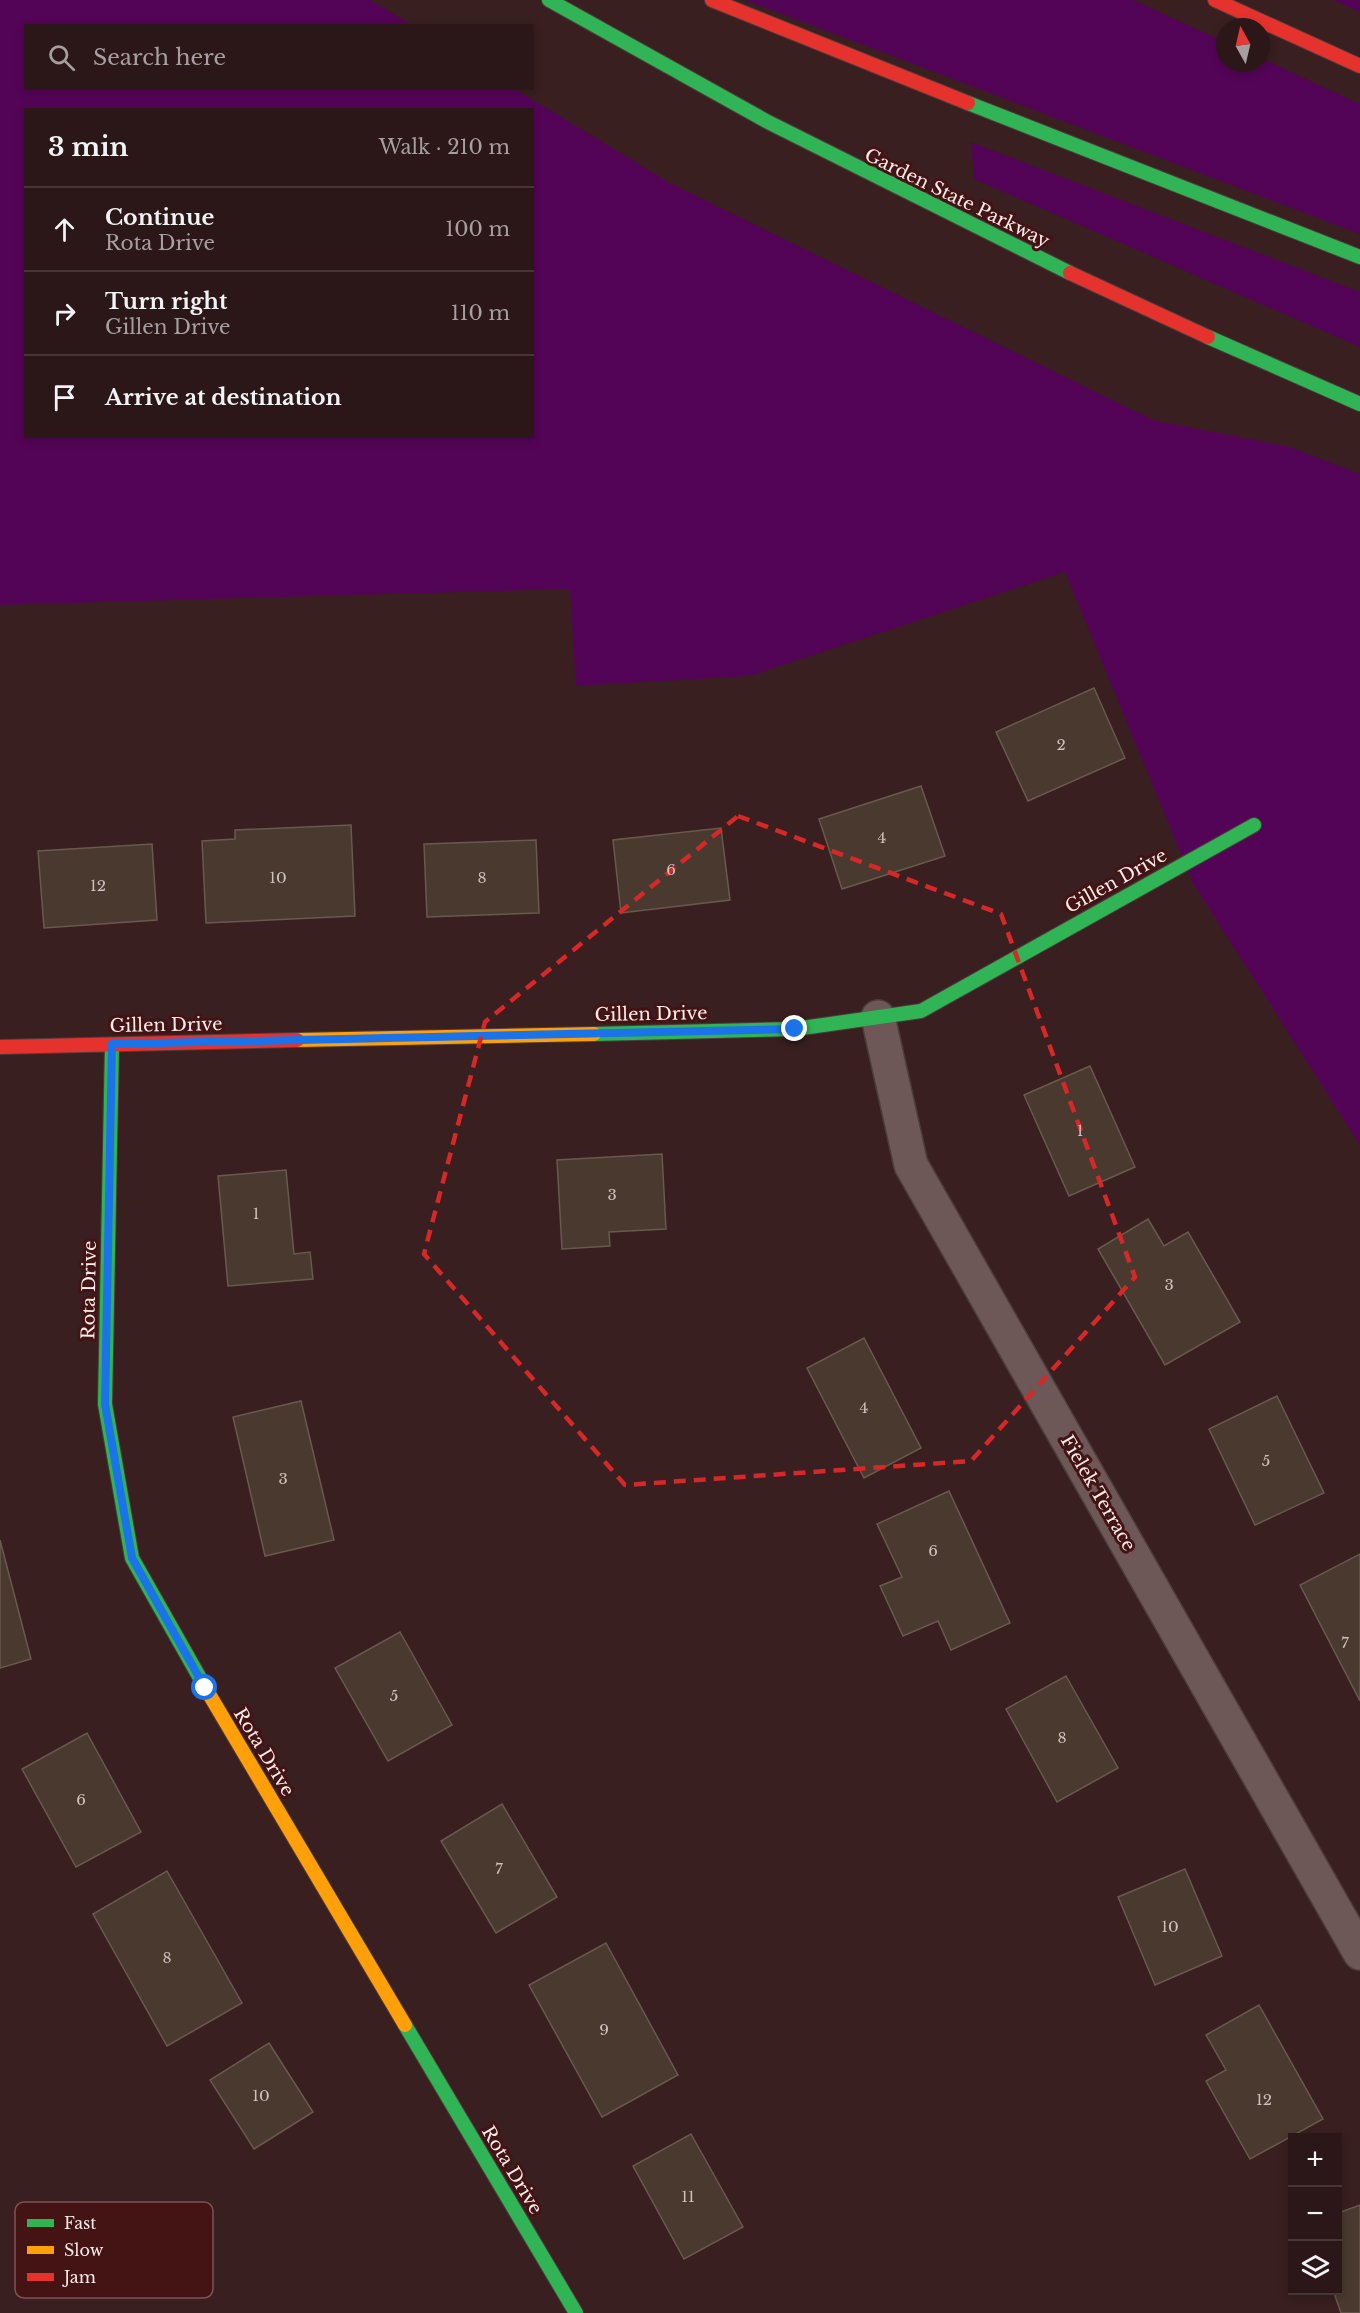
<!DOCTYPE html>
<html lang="en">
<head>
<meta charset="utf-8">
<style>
	:root { --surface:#2b1717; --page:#332020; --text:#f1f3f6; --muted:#a69fa1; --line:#473636 }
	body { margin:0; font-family:"Libre Baskerville",serif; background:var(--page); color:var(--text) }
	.controls { position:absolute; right:18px; bottom:18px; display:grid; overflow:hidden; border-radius:0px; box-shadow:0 3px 9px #0003 }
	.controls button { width:54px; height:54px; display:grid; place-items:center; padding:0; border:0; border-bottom:2px solid var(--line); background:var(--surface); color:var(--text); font:30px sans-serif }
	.compass { position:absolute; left:1216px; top:18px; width:54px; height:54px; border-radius:50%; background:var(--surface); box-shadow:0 3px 9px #0003; rotate:352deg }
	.stop { position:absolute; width:18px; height:18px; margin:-14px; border:4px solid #1a73e8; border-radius:50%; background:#fff }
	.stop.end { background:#1a73e8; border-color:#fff; box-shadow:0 2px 6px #0008 }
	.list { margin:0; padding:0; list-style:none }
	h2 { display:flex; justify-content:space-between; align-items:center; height:78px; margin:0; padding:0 24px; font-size:26px }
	h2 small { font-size:20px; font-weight:400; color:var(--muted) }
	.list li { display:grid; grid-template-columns:39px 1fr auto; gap:18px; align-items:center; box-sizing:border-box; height:84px; padding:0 24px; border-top:2px solid var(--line) }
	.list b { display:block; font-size:22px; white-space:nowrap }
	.list p { margin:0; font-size:20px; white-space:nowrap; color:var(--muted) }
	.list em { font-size:20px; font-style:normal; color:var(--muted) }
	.icon { flex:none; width:33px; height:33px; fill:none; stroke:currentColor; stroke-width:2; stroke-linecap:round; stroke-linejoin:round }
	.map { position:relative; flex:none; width:1360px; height:2313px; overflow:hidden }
	.search { position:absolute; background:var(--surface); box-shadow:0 3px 9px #0003; left:24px; top:24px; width:510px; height:66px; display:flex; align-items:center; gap:15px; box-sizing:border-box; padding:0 21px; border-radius:0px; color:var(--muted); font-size:22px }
	.panel { position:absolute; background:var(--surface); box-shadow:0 3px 9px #0003; left:24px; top:108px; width:510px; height:330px; border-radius:0px }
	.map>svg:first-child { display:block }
	.green { fill:#540457; fill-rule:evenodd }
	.building { fill:#49392f; stroke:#69594f; stroke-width:1.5 }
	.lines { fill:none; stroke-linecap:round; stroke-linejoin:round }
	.street-casing { stroke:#4e3c3c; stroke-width:36 }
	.fast-casing { stroke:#4e3c3c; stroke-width:16 }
	.slow-casing { stroke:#4e3c3c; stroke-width:16 }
	.jam-casing { stroke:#4e3c3c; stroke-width:16 }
	.street { stroke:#6d5857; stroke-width:33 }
	.fast { stroke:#30b455; stroke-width:14 }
	.slow { stroke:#ff9f0a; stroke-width:14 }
	.jam { stroke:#e5322d; stroke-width:14 }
	.route { stroke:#1a73e8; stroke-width:8 }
	.marked { fill:none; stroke:#d62828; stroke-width:4.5; stroke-dasharray:12 8; stroke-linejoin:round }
	.labels { text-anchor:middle; stroke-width:6; stroke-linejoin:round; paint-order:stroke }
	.number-label { font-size:15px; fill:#cec0bd }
	.street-label { font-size:18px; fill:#fbedec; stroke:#441414 }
	.key { fill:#441414; stroke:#7b5555; stroke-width:1.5 }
	.key-label { font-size:16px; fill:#fbedec }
</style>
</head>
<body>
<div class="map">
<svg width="1360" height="2313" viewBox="0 0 1360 2313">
	<rect width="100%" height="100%" fill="#391f1f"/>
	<g class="green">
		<path d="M0,0h370l42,25 -386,1v62l489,1 155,94 483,237 137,27 70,27v671l-167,-262 -128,-311 -315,104 -174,10 -6,-97 -570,16zM26,110h506v326h-506z"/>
		<polygon points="745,0 1133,0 1225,42 1225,63 1261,63 1261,58 1360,104 1360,234"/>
		<polygon points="1333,0 1360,0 1360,12"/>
		<polygon points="971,142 1360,292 1360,347 974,179"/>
	</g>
	<g class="building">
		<polygon points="1094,688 1125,758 1028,801 996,732"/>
		<polygon points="921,786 945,856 842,889 819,819"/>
		<polygon points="351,825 355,916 206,923 202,841 235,839 235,830"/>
		<polygon points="721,828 730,900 621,913 613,840"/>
		<polygon points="536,840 539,913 427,917 424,844"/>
		<polygon points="152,844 157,920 44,928 38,851"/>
		<polygon points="1090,1066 1135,1167 1069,1196 1024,1095"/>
		<polygon points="662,1154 666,1229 609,1232 610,1246 562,1249 557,1160"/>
		<polygon points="286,1170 294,1254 310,1252 313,1279 228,1286 218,1176"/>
		<polygon points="1148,1219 1164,1246 1188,1232 1240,1322 1165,1365 1098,1249"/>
		<polygon points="864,1338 921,1448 864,1478 807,1368"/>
		<polygon points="1277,1396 1324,1493 1255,1525 1209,1429"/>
		<polygon points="301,1401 334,1540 265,1556 233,1417"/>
		<polygon points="949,1491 1010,1623 951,1650 938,1621 903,1636 880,1586 902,1577 877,1524"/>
		<polygon points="0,1540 31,1659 0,1668"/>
		<polygon points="1360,1554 1360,1701 1300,1585"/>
		<polygon points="400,1632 452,1725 388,1761 335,1668"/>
		<polygon points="1066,1676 1118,1768 1057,1802 1006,1709"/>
		<polygon points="87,1733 141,1832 76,1867 22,1769"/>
		<polygon points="502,1804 557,1897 496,1933 441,1841"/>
		<polygon points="1185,1869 1222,1956 1155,1985 1118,1897"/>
		<polygon points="167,1871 242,2003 167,2046 93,1914"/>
		<polygon points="606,1943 678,2075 602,2117 529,1985"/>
		<polygon points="1259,2005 1323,2119 1250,2159 1206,2081 1226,2070 1206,2035"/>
		<polygon points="269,2043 313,2112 254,2149 210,2080"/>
		<polygon points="691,2134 743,2227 684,2259 633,2166"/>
		<polygon points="1360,2205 1360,2313 1341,2313 1333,2290 1338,2290 1338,2213"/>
	</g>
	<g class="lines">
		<defs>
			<polyline id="street" points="878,1017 911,1165 1360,1953"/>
			<g id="fast">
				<polyline points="549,0 768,122 1070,273"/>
				<polyline points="968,103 1360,257"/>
				<polyline points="1208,337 1360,404"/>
				<polyline points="594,1034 795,1029 921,1011 1254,825"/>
				<polyline points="112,1045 105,1404 132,1558 209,1694"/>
				<polyline points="405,2025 576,2313"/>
			</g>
			<g id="slow">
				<polyline points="297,1040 594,1034"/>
				<polyline points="209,1694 405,2025"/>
			</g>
			<g id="jam">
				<polyline points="712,0 968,103"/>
				<polyline points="1215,0 1360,66"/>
				<polyline points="1070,273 1208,337"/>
				<polyline points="0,1047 297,1040"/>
			</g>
		</defs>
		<use href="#street" class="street-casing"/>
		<use href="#fast" class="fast-casing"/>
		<use href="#slow" class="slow-casing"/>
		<use href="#jam" class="jam-casing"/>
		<use href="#street" class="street"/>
		<use href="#fast" class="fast"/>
		<use href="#slow" class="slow"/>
		<use href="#jam" class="jam"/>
	</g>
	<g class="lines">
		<polyline class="route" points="205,1688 132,1558 105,1404 112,1044 795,1029"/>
	</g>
	<path class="marked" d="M738,816l263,98 134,363 -164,184 -346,24 -201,-231 61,-232z"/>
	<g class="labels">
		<g class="number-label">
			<text x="1061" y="750">2</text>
			<text x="882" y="843">4</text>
			<text x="671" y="875">6</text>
			<text x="278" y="883">10</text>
			<text x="482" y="883">8</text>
			<text x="98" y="891">12</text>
			<text x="1080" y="1136">1</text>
			<text x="612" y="1200">3</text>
			<text x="256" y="1219">1</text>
			<text x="1169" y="1290">3</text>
			<text x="864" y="1413">4</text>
			<text x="1266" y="1466">5</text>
			<text x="283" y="1484">3</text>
			<text x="933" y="1556">6</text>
			<text x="1345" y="1648">7</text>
			<text x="394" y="1701">5</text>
			<text x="1062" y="1743">8</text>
			<text x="81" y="1805">6</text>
			<text x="499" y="1874">7</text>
			<text x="1170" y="1932">10</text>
			<text x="167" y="1963">8</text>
			<text x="604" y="2035">9</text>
			<text x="261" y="2101">10</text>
			<text x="1264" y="2105">12</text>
			<text x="688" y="2202">11</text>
		</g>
		<g class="street-label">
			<text transform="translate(957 198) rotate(26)" y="6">Garden State Parkway</text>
			<text transform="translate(1116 881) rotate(-29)" y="6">Gillen Drive</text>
			<text transform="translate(651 1014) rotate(-1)" y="6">Gillen Drive</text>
			<text transform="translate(166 1025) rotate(-1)" y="6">Gillen Drive</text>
			<text transform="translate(89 1290) rotate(-89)" y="6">Rota Drive</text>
			<text transform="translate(1098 1493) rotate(60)" y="6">Fielek Terrace</text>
			<text transform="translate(264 1752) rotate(59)" y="6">Rota Drive</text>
			<text transform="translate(512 2170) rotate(59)" y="6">Rota Drive</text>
		</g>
	</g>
	<rect x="15" y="2202" width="198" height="96" rx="9" class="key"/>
	<rect x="27" y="2219" width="27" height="8" fill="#30b455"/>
	<rect x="27" y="2246" width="27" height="8" fill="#ff9f0a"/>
	<rect x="27" y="2273" width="27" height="8" fill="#e5322d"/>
	<g class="key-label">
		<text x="64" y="2229">Fast</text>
		<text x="64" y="2256">Slow</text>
		<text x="64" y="2283">Jam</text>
	</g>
</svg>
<div class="controls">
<button>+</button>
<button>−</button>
<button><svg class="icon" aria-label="layers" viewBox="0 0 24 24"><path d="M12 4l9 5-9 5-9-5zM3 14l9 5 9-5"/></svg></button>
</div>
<svg class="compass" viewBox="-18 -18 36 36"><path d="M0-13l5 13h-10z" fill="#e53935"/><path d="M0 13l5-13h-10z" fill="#a69fa1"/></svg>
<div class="stop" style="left:205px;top:1688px"></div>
<div class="stop end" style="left:795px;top:1029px"></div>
<div class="search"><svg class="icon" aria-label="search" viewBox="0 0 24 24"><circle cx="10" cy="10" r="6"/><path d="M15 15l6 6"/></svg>Search here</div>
<section class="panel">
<h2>3 min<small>Walk · 210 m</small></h2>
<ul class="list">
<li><svg class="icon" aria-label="ahead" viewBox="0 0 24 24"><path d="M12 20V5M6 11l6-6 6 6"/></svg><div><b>Continue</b><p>Rota Drive</p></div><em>100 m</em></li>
<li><svg class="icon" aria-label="right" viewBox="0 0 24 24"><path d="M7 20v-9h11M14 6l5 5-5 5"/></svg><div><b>Turn right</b><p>Gillen Drive</p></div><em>110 m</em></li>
<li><svg class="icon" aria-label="arrive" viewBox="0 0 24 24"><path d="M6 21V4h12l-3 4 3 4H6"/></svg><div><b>Arrive at destination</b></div></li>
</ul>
</section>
</div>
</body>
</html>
